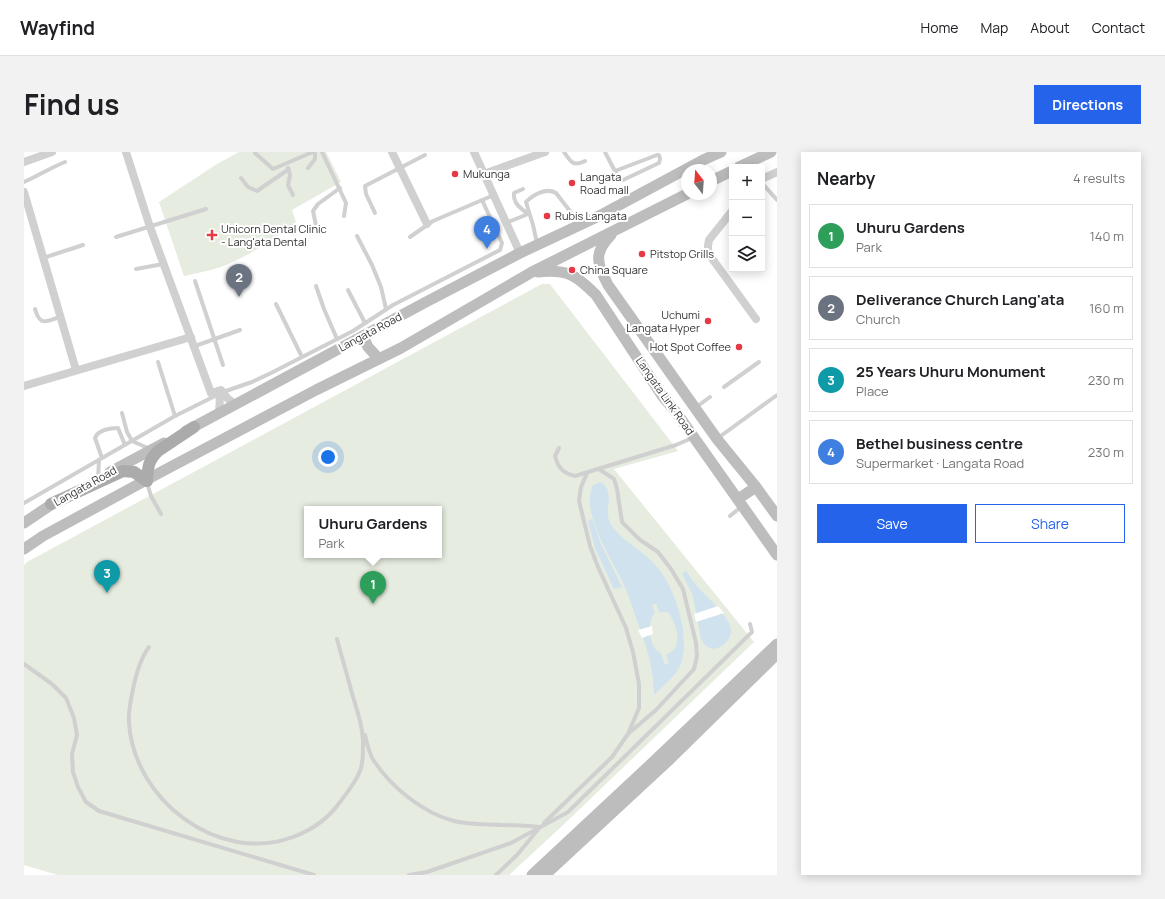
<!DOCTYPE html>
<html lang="en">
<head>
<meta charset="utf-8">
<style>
	:root { --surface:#fff; --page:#f2f2f2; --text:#202124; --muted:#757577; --line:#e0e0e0; --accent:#2563eb }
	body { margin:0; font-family:Manrope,sans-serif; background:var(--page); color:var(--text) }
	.controls { position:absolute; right:12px; top:12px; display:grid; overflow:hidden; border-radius:0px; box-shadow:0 2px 10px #0003 }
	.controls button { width:36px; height:36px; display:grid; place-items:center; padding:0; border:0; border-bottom:1px solid var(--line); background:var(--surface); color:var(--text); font:20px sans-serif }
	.compass { position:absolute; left:657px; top:12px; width:36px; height:36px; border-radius:50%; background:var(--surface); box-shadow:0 2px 10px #0003; rotate:343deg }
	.you { position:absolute; left:304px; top:305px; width:14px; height:14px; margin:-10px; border:3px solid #fff; border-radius:50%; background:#1a73e8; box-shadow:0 0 0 6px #1a73e833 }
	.badge { display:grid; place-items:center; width:26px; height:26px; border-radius:50%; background:var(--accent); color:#fff; font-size:13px; font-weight:700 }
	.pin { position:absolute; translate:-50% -33px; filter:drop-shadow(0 1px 2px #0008) }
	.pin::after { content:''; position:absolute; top:21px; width:14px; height:12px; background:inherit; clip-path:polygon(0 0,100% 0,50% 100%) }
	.popup { position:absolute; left:280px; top:354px; width:138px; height:52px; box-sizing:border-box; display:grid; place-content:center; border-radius:0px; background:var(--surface); filter:drop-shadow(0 1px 3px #0005); font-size:13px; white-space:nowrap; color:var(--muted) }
	.popup b { font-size:15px; color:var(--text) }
	.popup::after { content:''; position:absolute; left:50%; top:100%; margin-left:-8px; border:8px solid transparent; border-top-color:var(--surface) }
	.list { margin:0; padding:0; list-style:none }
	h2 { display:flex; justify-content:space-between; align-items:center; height:52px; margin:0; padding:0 16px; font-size:17px }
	h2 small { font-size:13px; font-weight:400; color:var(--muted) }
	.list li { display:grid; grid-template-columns:26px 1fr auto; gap:12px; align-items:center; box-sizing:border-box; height:64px; margin:0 8px 8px; padding:0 8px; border:1px solid var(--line); border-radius:0px }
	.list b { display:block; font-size:15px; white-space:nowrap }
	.list p { margin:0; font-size:13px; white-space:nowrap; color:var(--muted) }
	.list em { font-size:13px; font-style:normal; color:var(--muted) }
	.actions { display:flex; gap:8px; padding:12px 16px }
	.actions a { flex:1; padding:9px 0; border:1px solid var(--accent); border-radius:0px; text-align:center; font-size:14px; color:var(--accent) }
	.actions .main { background:var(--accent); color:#fff }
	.icon { flex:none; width:22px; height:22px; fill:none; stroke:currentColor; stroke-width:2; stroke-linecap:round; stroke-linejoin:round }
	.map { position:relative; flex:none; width:753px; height:723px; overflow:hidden; border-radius:0px }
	header { display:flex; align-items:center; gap:24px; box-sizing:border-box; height:56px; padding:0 20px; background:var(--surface); border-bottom:1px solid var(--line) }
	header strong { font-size:19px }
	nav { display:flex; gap:22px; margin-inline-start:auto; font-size:14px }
	.intro { display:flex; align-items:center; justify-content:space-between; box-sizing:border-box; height:96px; padding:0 24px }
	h1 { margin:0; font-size:28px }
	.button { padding:10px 18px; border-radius:0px; background:var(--accent); color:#fff; font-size:14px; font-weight:700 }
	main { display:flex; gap:24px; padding:0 24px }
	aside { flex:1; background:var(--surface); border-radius:0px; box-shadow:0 2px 10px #0003 }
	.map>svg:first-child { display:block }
	.green { fill:#e6ecdf; fill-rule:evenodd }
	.water { fill:#cfe2ee; fill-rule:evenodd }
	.pier { fill:#fff }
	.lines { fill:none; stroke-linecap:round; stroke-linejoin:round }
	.lane { stroke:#d0d0d0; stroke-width:4 }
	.street { stroke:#d0d0d0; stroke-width:8 }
	.secondary { stroke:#bdbdbd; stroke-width:11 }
	.primary { stroke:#ababab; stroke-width:12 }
	.poi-dot { fill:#e63946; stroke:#fff; stroke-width:1.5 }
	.labels { text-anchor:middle; stroke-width:4; stroke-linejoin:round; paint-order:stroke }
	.poi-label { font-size:11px; fill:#333; stroke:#fff; text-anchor:start }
	.street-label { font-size:11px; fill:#333; stroke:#fff }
</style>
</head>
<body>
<header>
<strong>Wayfind</strong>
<nav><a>Home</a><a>Map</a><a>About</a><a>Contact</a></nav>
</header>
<div class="intro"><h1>Find us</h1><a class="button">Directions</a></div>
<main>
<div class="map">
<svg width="753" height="723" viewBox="0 0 753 723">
	<rect width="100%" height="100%" fill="#fff"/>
	<g class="green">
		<path d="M215,0h87l15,30 -49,28 4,12c-23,18 -47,34 -75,45 -12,4 -25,6 -37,9l-25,-74 58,-38z"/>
		<path d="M518,132h8l128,167 -64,18 140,173 -194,186 -51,47h-451l-34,-10v-300l3,-3zM283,357h132v46h-132z"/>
	</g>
	<g class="water">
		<path d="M576,330l5,3c8,13 0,25 4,35 7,17 25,25 37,36 5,5 11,10 15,16 16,22 31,71 18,96 -6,10 -17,19 -25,27 0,-23 -6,-44 -14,-66 -6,-16 -11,-33 -18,-49 -11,-21 -34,-58 -32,-82 0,-4 2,-8 2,-12zM632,451l3,9h9c9,13 17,35 -2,43l3,8 -4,2 -4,-12c-12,-4 -15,-31 -6,-40l-3,-8z"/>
		<polygon points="568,367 576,390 598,435 590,437 571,396 564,369"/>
		<path d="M662,419c3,5 7,10 11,15 9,11 32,30 34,43 2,13 -20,31 -30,10l-8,-43 -11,-23z"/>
	</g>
	<g class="pier">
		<polygon points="694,454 700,461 672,470 670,462"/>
		<polygon points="628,474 629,482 618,486 614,478"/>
	</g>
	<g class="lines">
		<g class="lane">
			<polyline points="298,0 322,51 320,64"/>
			<path d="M540,0c7,10 9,15 21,9"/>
			<polyline points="581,0 595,27 599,28 635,11 636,7 635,3 633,3 591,19"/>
			<polyline points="231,1 249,17 289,0"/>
			<polyline points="264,16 266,23 264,33 269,43"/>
			<polyline points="284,16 291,7 291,0"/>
			<polyline points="217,26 224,35 233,39 265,17"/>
			<path d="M0,30c14,-6 26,-14 41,-20"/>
			<polyline points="738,31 753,48"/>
			<path d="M499,37l-9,4c-1,11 7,15 14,21"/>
			<polyline points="351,61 342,42 341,34 401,3"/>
			<polyline points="482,71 504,62"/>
			<polyline points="293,78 289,59 294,52 316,36"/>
			<polyline points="333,84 348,113 357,135 362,157"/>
			<polyline points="92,85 182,57"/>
			<polyline points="386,85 409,69 470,43"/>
			<path d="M513,91l-4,-18 -7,-23c7,-7 20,-15 30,-9l24,31"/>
			<polyline points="19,106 59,93"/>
			<polyline points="112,117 139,112"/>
			<polyline points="171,129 199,213"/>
			<polyline points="292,134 300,157 313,187"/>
			<polyline points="324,138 341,171"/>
			<polyline points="252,152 278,205"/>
			<path d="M11,157c5,18 11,12 25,8"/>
			<polyline points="171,194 216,178"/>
			<polyline points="134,210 151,264"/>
			<polyline points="700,235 735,210"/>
			<polyline points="671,256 686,245"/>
			<polyline points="98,261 103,280 108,289 126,297"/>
			<polyline points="694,286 753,243"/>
			<path d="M535,296l-4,8c3,12 8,17 20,20l101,-31 16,-7"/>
			<path d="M78,306l-7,-20c3,-8 15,-10 23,-10l7,17"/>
			<polyline points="575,317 590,327 593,337 598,370 615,387 634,400 647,417 659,437 672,491 673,504 670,517 632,558 605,581"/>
			<polyline points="74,327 75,308"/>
			<polyline points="123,331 127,344 137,362"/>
			<polyline points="0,351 151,264 199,240 228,230 247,221 329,179 369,153 476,98 478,91 458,48"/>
			<polyline points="706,364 717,355"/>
			<path d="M125,495c-9,12 -13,27 -16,42 -2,11 -5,22 -4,33 4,77 89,143 164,115 19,-7 35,-18 47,-35 7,-9 18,-23 21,-34 2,-6 2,-17 2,-24 0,-16 -5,-31 -10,-47 -5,-19 -11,-39 -16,-58"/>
			<polyline points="0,512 28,532 42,546 50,566 53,583 48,602 49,620 54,635 62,650 75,659 290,723"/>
			<path d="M341,583c2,8 4,19 9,26 17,26 49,52 80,60 16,4 32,3 49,4 12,0 24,1 37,2l-23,28 -21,20"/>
			<polyline points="520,671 588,605 604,582 615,556 615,532 609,500 602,476 574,415 566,394 555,349 557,335 563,321"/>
			<polyline points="385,723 403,720 487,691 544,660 728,480 726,472"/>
		</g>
		<g class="street">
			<polyline points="102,0 126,75 187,241"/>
			<polyline points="368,0 403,72"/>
			<polyline points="450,0 496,101"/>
			<polyline points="0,10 28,0"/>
			<polyline points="460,22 521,0"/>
			<polyline points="738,27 753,20"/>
			<polyline points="0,40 52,218"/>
			<polyline points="708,59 685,88 684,94 684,101 732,167"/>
			<polyline points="0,234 167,185"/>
			<path d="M192,240l3,-1c1,8 1,15 0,22"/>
			<polyline points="187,241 197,238 203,246 212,253"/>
		</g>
		<g class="secondary">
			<polyline points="715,15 747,0"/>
			<polyline points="687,29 708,19"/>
			<path d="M587,83c-18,18 -14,29 -3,50l109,154 39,48 21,29"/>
			<path d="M514,120c30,-3 38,3 58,23l67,102 13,15 101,143"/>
			<polyline points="339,184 344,195 355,207"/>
			<polyline points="162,279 402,150 496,101 575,64 679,8 697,0"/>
			<polyline points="86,320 140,291"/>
			<polyline points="714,347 732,335"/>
			<polyline points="0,371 34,348"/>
			<polyline points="0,397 19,384 137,320 292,238 377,196 508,120 663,42"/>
			<polyline points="508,723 627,612 753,492"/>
			<polyline points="521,723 644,609 753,502"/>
		</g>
		<path class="primary" d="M27,352l72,-33 11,1 13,9c1,-14 1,-20 11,-30l36,-24"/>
	</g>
	<g class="poi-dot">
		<circle cx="431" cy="22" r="4"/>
		<circle cx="548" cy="31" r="4"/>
		<circle cx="523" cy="64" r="4"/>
		<path d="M186 77h4v4h4v4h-4v4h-4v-4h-4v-4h4z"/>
		<circle cx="618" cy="102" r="4"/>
		<circle cx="548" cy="118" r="4"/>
		<circle cx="684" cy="169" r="4"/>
		<circle cx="715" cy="195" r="4"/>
	</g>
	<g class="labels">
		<g class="poi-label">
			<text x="439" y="26">Mukunga</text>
			<text x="556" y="29">Langata<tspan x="556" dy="13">Road mall</tspan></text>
			<text x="531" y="68">Rubis Langata</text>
			<text x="197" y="81">Unicorn Dental Clinic<tspan x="197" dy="13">- Lang'ata Dental</tspan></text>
			<text x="626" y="106">Pitstop Grills</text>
			<text x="556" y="122">China Square</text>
			<text x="676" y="167" text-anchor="end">Uchumi<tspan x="676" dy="13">Langata Hyper</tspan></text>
			<text x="707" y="199" text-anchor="end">Hot Spot Coffee</text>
		</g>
		<g class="street-label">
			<text transform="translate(346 180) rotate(-28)" y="4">Langata Road</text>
			<text transform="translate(641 244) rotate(55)" y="4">Langata Link Road</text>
			<text transform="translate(61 334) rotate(-29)" y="4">Langata Road</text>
		</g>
	</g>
</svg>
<div class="controls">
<button>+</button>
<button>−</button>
<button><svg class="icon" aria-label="layers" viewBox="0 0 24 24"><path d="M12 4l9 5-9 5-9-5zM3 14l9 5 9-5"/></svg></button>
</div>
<svg class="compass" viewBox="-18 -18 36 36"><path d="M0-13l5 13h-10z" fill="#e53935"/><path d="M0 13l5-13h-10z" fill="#757577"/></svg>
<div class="you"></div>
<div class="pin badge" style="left:349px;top:452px;background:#2e9e5b">1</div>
<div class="popup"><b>Uhuru Gardens</b>Park</div>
<div class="pin badge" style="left:215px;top:145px;background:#6b7280">2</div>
<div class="pin badge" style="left:83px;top:441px;background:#0f9aa8">3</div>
<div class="pin badge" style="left:463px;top:97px;background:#3f7fe0">4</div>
</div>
<aside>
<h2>Nearby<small>4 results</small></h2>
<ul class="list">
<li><span class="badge" style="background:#2e9e5b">1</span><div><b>Uhuru Gardens</b><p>Park</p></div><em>140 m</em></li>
<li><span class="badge" style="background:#6b7280">2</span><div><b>Deliverance Church Lang'ata</b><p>Church</p></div><em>160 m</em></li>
<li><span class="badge" style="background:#0f9aa8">3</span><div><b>25 Years Uhuru Monument</b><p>Place</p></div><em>230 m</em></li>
<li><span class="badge" style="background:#3f7fe0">4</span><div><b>Bethel business centre</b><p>Supermarket · Langata Road</p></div><em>230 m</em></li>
</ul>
<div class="actions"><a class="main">Save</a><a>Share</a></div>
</aside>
</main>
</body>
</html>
